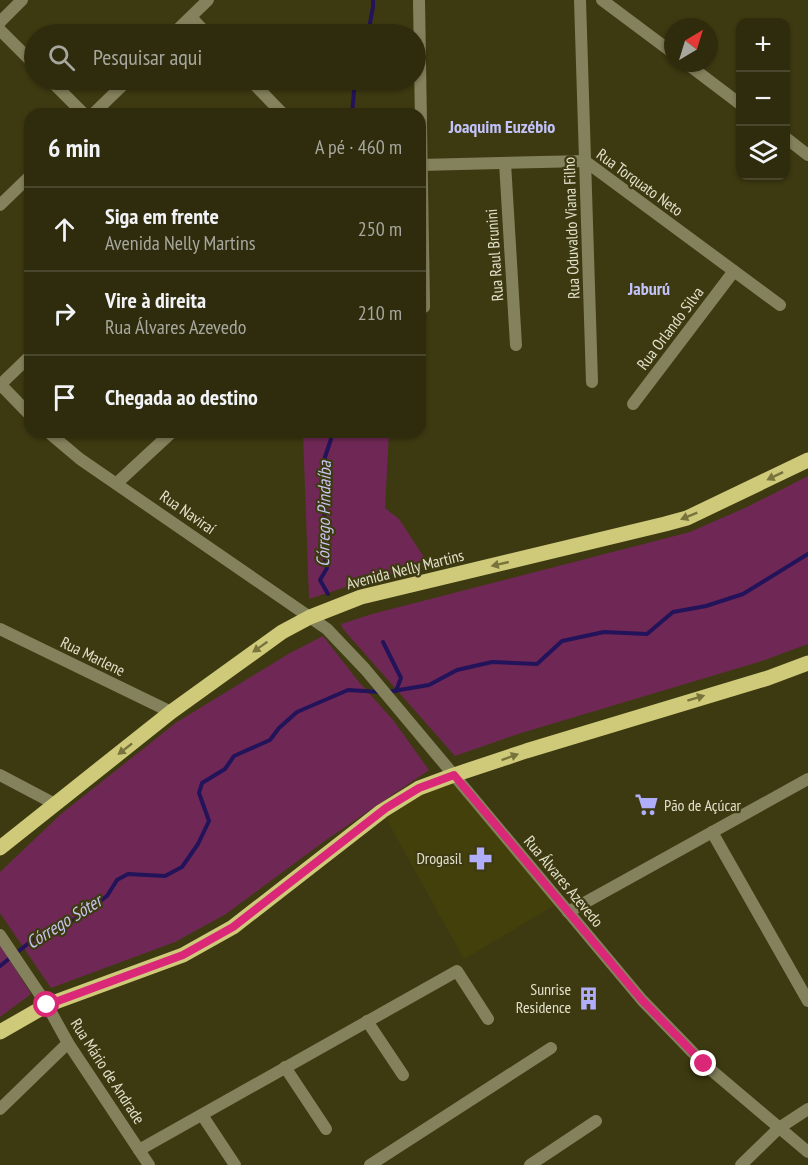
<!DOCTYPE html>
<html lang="pt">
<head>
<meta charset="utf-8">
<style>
	:root { --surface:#2e2c0d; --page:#363416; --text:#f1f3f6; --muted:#a7a79d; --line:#49482e }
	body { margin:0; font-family:"PT Sans Narrow",sans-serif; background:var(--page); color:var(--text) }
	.controls { position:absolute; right:18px; top:18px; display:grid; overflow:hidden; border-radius:12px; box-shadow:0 2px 4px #0004 }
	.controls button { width:54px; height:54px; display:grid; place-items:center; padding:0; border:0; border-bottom:2px solid var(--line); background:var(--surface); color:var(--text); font:30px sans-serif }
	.compass { position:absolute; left:664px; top:18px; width:54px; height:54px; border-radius:50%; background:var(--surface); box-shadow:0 2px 4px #0004; rotate:38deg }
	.stop { position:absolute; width:18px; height:18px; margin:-14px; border:4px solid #db2777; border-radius:50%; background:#fff }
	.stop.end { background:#db2777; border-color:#fff; box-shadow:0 2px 6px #0008 }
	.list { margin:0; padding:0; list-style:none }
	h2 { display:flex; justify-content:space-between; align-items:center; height:78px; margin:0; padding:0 24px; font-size:26px }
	h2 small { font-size:20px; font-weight:400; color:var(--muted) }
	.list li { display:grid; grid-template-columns:39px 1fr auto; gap:18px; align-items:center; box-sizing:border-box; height:84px; padding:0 24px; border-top:2px solid var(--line) }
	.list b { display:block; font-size:22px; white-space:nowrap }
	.list p { margin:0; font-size:20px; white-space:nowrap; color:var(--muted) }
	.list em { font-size:20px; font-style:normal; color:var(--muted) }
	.icon { flex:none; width:33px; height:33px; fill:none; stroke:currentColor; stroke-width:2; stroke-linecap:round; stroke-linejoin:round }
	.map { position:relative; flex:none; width:808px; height:1165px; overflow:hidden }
	.search { position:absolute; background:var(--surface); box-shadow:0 2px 4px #0004; left:24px; top:24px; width:402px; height:66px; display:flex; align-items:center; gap:15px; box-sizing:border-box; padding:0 21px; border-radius:33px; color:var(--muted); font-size:22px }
	.panel { position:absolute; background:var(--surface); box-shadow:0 2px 4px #0004; left:24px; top:108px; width:402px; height:330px; border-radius:18px }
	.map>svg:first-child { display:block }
	.built { fill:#44400c }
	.green { fill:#6f2855 }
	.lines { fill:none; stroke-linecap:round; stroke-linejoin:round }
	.stream { stroke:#23135a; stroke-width:4 }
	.minor { stroke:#84825c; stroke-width:12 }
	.major { stroke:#cfc97a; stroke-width:15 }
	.oneway { fill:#77733b }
	.route { stroke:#db2777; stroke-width:8 }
	.labels { text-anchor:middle; stroke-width:4.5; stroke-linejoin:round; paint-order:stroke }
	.street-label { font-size:16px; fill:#e1e0ca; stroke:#3d3a11 }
	.poi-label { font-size:16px; fill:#e1e0ca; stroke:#3d3a11; text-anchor:end }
	.neighbourhood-label { font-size:18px; font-weight:bold; fill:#c3c3fc; stroke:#3d3a11 }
	.water-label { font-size:18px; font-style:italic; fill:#c5c5f0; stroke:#3d3a11 }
</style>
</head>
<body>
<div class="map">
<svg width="808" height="1165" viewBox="0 0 808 1165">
	<rect width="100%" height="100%" fill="#3d3a11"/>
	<polygon class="built" points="454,775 560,902 464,959 382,811"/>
	<g class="green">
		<polygon points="303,432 389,432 385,508 399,519 429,565 346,587 309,599"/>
		<polygon points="808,476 808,644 762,661 518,734 455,756 343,629 341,624 372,614 690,532 747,507"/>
		<polygon points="323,636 358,681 393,720 429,770 326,840 226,914 175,942 51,988 0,913 0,872 61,814 177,722 290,653"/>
		<polygon points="0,945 31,994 0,1017"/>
	</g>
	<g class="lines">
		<g class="stream">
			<polyline points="368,34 373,7 373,0"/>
			<polyline points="352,114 355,80"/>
			<polyline points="328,594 320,580 327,568 322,547 326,493 325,457 331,439 331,432"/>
			<polyline points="383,642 401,678 396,691"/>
			<polyline points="387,692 429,685 457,670 492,662 537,664 562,641 604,632 647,634 673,612 706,606 743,594 808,554"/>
			<polyline points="0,966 39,935 74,920 107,896 117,880 128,874 165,876 182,867 198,844 209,821 199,793 202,783 225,769 234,756 270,740 279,728 297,712 348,690 380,692"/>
		</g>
		<g class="minor">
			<polyline points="419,0 424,307 420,307"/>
			<polyline points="580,0 592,382"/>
			<polyline points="602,0 673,53"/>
			<polyline points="191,17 207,34"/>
			<polyline points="0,22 22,0"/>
			<polyline points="0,30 34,64"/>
			<polyline points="173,34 208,0"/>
			<polyline points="686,63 740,104"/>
			<polyline points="50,80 84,114"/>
			<polyline points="250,80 283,114"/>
			<polyline points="93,114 128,80"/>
			<polyline points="786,138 808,155"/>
			<polyline points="505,163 516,345"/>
			<polyline points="420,165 585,161 780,305"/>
			<polyline points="0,205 30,176"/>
			<polyline points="0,384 30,415"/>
			<polyline points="0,385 30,356"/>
			<polyline points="633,404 734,271"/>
			<polyline points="48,432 80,459 327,629 365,669 642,1000 704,1064 808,1152"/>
			<polyline points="117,483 172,432"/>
			<polyline points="0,629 171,712"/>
			<polyline points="0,775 55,804"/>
			<polyline points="712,832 808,1001"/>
			<polyline points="568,912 808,779"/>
			<polyline points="0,935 47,1005 68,1043 149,1165"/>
			<polyline points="367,1021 403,1075"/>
			<polyline points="285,1067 326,1129"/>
			<polyline points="0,1109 68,1043"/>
			<polyline points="202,1115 235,1165"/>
			<polyline points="139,1150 457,971 488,1019"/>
			<polyline points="370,1165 551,1048"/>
			<polyline points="530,1165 596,1121"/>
			<polyline points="741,1165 779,1128 808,1109"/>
		</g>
		<g class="major">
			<polyline points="0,848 171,712 282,632 310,617 361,597 665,524 687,518 808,460"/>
			<polyline points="0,1032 47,1005 183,955 233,927 382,811 419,788 454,775 526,751 768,678 808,663"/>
		</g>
	</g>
	<defs><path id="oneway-solid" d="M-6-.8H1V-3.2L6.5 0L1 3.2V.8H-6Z" transform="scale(1.5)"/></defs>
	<g class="oneway">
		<use href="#oneway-solid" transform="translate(775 476) rotate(154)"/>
		<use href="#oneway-solid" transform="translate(689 516) rotate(158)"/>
		<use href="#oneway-solid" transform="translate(500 564) rotate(167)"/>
		<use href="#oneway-solid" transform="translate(260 647) rotate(145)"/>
		<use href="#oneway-solid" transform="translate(696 698) rotate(-17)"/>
		<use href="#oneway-solid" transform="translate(125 749) rotate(142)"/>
		<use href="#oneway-solid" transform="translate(510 757) rotate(-20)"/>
	</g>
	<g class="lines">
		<polyline class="route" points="47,1005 183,955 233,927 386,808 419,788 454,775 642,1000 704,1064"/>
	</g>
	<defs>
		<symbol id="supermarket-bare" viewBox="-9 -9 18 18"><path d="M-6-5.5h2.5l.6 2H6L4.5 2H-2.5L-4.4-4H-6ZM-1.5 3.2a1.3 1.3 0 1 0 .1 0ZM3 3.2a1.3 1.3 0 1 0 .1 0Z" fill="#b0aefa" stroke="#3d3a11" stroke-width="2.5" paint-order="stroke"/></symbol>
		<symbol id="pharmacy-bare" viewBox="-9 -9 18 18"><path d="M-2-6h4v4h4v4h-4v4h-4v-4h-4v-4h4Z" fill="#b0aefa" stroke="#3d3a11" stroke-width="2.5" paint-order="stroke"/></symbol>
		<symbol id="building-bare" viewBox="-9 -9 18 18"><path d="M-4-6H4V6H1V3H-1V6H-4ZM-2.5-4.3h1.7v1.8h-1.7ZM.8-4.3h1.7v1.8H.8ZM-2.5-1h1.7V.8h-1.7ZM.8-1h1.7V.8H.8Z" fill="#b0aefa" stroke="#3d3a11" stroke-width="2.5" paint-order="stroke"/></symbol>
	</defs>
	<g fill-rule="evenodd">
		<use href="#supermarket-bare" x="630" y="788" width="33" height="33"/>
		<use href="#pharmacy-bare" x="464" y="842" width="33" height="33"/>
		<use href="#building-bare" x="572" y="982" width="33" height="33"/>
	</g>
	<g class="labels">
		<g class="street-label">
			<text transform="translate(640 182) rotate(36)" y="6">Rua Torquato Neto</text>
			<text transform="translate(571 228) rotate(-92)" y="6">Rua Oduvaldo Viana Filho</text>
			<text transform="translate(494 255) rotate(-94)" y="6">Rua Raul Brunini</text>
			<text transform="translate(670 328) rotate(-53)" y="6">Rua Orlando Silva</text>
			<text transform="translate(188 512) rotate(35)" y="6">Rua Naviraí</text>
			<text transform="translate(405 569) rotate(-14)" y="6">Avenida Nelly Martins</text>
			<text transform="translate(93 656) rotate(26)" y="6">Rua Marlene</text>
			<text transform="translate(564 881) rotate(50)" y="6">Rua Álvares Azevedo</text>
			<text transform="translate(108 1071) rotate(57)" y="6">Rua Mário de Andrade</text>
		</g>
		<g class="poi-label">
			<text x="664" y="811" text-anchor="start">Pão de Açúcar</text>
			<text x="462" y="864">Drogasil</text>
			<text x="571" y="995">Sunrise<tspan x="571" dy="18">Residence</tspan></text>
		</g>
		<g class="neighbourhood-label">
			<text x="502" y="133">Joaquim Euzébio</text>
			<text x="649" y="295">Jaburú</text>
		</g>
		<g class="water-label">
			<text transform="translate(324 514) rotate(-89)" y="6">Córrego Pindaíba</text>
			<text transform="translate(64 922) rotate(-32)" y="6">Córrego Sóter</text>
		</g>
	</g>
</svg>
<div class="controls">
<button>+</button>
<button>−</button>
<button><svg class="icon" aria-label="layers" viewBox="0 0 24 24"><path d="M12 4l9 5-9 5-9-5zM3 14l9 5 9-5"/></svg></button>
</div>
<svg class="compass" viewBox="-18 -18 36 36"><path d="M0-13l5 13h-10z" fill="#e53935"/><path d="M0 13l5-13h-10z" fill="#a7a79d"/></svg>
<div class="stop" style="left:47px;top:1005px"></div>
<div class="stop end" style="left:704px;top:1064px"></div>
<div class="search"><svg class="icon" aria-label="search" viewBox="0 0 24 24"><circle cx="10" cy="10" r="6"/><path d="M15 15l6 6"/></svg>Pesquisar aqui</div>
<section class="panel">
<h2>6 min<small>A pé · 460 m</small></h2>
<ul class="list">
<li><svg class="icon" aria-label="ahead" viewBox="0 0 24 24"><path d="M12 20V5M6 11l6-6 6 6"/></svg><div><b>Siga em frente</b><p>Avenida Nelly Martins</p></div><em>250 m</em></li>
<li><svg class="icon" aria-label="right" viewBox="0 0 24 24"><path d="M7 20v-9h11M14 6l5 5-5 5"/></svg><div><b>Vire à direita</b><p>Rua Álvares Azevedo</p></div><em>210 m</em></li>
<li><svg class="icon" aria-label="arrive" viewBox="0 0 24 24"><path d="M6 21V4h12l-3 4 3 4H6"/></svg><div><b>Chegada ao destino</b></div></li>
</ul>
</section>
</div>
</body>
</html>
